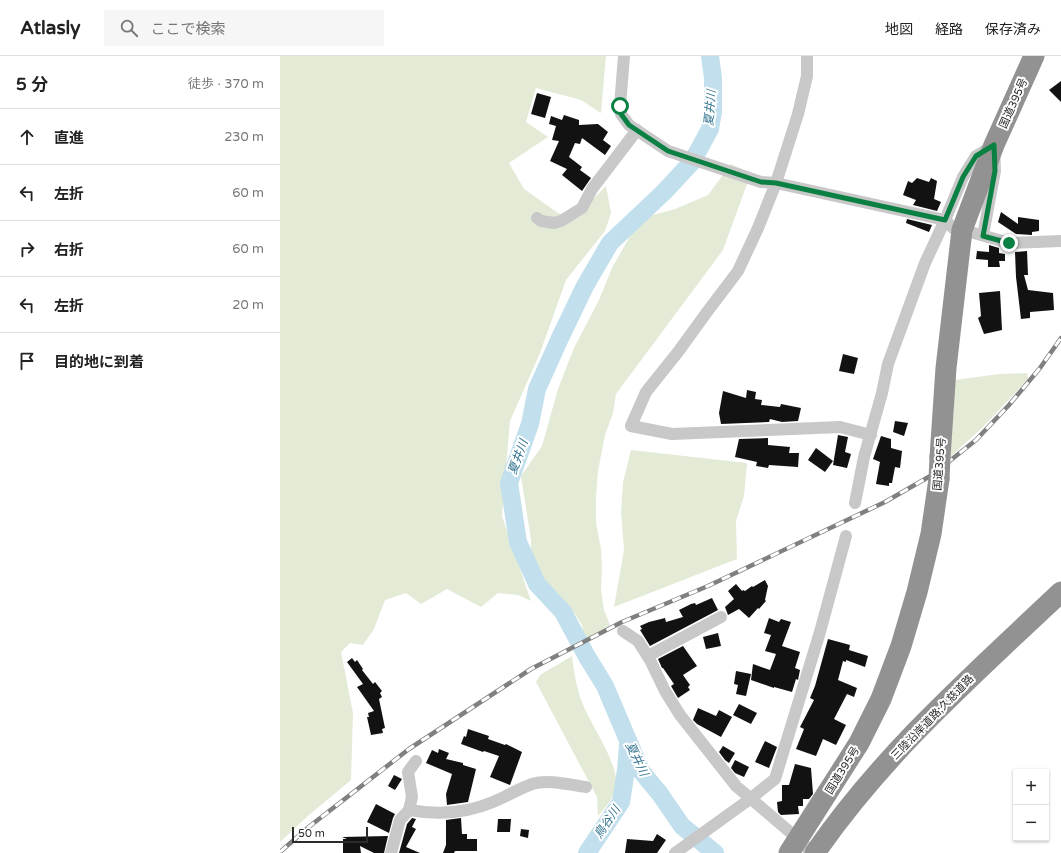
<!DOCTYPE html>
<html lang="ja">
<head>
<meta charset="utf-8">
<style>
	:root { --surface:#fff; --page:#f6f6f6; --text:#222; --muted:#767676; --line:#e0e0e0 }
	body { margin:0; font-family:"Varela Round","Noto Sans JP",sans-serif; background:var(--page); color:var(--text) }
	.controls { position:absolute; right:12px; bottom:12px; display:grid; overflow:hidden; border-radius:0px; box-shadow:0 1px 3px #0004 }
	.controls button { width:36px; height:36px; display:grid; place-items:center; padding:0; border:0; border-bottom:1px solid var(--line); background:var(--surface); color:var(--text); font:20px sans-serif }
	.scale { position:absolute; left:12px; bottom:10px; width:76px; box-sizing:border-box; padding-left:4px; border:2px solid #2b2b2b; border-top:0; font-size:11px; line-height:14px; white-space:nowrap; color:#2b2b2b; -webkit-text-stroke:3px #fff; paint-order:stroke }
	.stop { position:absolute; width:12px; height:12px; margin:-9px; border:3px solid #0b8043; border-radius:50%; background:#fff }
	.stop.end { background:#0b8043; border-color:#fff; box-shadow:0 1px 4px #0008 }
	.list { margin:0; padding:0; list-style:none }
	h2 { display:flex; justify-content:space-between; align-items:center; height:52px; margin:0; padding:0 16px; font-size:17px }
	h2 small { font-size:13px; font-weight:400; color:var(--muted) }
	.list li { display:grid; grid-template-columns:26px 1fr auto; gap:12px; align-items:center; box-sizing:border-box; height:56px; padding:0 16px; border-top:1px solid var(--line) }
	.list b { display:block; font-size:15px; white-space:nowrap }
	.list em { font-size:13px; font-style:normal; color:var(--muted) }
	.icon { flex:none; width:22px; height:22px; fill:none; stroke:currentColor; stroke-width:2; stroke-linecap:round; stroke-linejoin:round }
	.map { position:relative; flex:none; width:781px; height:797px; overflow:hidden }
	header { display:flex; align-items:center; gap:24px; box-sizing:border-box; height:56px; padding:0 20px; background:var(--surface); border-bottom:1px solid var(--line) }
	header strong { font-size:19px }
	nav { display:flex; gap:22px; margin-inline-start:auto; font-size:14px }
	.search { width:280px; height:36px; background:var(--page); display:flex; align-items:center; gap:10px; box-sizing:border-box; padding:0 14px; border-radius:0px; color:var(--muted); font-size:15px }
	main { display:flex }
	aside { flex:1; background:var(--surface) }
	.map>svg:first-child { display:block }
	.green { fill:#e3ebd7 }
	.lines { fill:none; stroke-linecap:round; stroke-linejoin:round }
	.river { stroke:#c1dfec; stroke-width:18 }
	.building { fill:#121212 }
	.street { stroke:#c8c8c8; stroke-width:12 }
	.highway { stroke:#929292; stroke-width:21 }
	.rail-casing { stroke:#808080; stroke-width:4.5 }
	.rail { stroke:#fff; stroke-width:3; stroke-dasharray:9; stroke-linecap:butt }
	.highway-bridge { stroke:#929292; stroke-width:21 }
	.route { stroke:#0b8043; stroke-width:5 }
	.labels { text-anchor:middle; stroke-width:4; stroke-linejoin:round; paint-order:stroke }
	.street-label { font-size:11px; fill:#2b2b2b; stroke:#fff }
	.water-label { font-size:12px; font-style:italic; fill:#357591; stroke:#fff }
</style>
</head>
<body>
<header>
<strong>Atlasly</strong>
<div class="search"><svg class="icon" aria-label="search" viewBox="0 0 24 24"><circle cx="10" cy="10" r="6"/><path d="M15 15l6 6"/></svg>ここで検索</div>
<nav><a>地図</a><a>経路</a><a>保存済み</a></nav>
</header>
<main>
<aside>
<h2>5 分<small>徒歩 · 370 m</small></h2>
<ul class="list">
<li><svg class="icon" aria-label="ahead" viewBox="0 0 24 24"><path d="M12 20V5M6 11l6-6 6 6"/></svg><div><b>直進</b></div><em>230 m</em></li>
<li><svg class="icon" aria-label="left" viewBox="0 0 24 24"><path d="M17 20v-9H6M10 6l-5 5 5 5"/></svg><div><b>左折</b></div><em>60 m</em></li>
<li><svg class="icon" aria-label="right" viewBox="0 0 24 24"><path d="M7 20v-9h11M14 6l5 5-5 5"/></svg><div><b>右折</b></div><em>60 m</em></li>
<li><svg class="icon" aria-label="left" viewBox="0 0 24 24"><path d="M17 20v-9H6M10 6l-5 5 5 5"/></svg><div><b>左折</b></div><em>20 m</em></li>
<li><svg class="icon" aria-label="arrive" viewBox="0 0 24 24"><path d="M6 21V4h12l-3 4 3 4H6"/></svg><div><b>目的地に到着</b></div></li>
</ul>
</aside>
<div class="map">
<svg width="781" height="797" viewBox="0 0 781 797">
	<rect width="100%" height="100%" fill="#fff"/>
	<g class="green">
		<polygon points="0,0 326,0 321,57 301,44 256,32 246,66 268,81 229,107 244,133 278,157 294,162 326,130 331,157 325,175 286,224 260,297 230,365 222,460 251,545 238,539 218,537 201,551 167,533 141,548 126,537 105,544 94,573 83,589 70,587 61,596 73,657 71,724 29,759 0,786"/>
		<polygon points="451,108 471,117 443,194 336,338 333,357 325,379 318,415 316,441 316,467 321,493 322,512 321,534 324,554 330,569 304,584 302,569 295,558 265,530 251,504 251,484 241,420 262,390 278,333 294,292 319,244 332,212 358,166 369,160 395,153 428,139"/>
		<polygon points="747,317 748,323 703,371 670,401 675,324 719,318"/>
		<polygon points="351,394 467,407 464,440 456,465 457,503 334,551 344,494 341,456 343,426"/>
		<path d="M292,600c2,18 5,35 12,51 8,19 35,58 32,78 -2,13 -10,22 -18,31l-1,-19 -61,-115 4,-7z"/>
	</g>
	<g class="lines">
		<g class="river">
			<polyline points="430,0 433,22 433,56 430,73 412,106 384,136 330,187 305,230 280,282 257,333 250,368 229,427 238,486 257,528 283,556 306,599 325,630 361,715 380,738 402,770 435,797"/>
			<polyline points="307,797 341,746 346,714 348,689"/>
		</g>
	</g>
	<g class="building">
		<polygon points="781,25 781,46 769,34"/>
		<polygon points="257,37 271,41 265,62 251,58"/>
		<polygon points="284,59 299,64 299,69 318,68 328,76 323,84 331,90 325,99 302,82 300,88 295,87 289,101 302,111 300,114 311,122 302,135 282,119 287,113 270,105 279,85 272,84 276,70 269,68 271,60 282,64"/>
		<polygon points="637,122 649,126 651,122 657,125 654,143 661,146 657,155 633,149 636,144 623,139 628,125 632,127"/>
		<polygon points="721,156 738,168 738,161 759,164 759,175 752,176 752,179 736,178 718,166"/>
		<polygon points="627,163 652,169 649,176 626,167"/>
		<polygon points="709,189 719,192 719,197 725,198 725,205 719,205 720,211 708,211 708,204 696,203 697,195 709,196"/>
		<polygon points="747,195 748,219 744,219 748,234 773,237 774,254 750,256 750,262 741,263 736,221 735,196"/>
		<polygon points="720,235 722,274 704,278 698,262 701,260 699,237"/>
		<polygon points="563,298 578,302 574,318 559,315"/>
		<polygon points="467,334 476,336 475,343 482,344 481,349 500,351 501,348 521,352 518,365 502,366 490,363 489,366 441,368 439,357 443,335 466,342"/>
		<polygon points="615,365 628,367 624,380 613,376"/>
		<polygon points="558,379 568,381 565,396 571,398 567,412 553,409"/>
		<polygon points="601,380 611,383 611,392 622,395 620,412 615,411 612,427 609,427 609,430 596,428 600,406 593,403"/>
		<polygon points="488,382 488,389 510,391 509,397 519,397 518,411 489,409 488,412 476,410 477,406 455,401 459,383"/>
		<polygon points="536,392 553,405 545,416 528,404"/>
		<polygon points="485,524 488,530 485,544 486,545 479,553 478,552 469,562 459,553 448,559 445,551 454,543 448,535 456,528 462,535 463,534 465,535 472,530 473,531"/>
		<polygon points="432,542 438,554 370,590 360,574 362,573 360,570 369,566 385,562 386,566 403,561 399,554 411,548 415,547 416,549"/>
		<polygon points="489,562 499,566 501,563 511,566 502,590 520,596 515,612 520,614 518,624 516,623 512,636 494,631 494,632 471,624 473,608 490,614 496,598 485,595 491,579 484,577"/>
		<polygon points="438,577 441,590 426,593 423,581"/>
		<polygon points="548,583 570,589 569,594 588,600 585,611 566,604 566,606 563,605 558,624 577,632 574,641 567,638 554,663 566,669 556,689 543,683 536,700 516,693 524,673 520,671 534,644 530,642 535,630"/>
		<polygon points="403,590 417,610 403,619 410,629 408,631 410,634 398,642 391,630 394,628 383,612 382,612 378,603"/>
		<polygon points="72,602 75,606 77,604 83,613 82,614 93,628 95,626 102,635 100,637 102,641 99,643 105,672 102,673 103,677 91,679 87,661 89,661 88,657 94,655 77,631 83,628 67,606"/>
		<polygon points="456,615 471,618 466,640 456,638 458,629 454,628"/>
		<polygon points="459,648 477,657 471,668 453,659"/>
		<polygon points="418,652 436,660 439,654 452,661 441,681 417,668 413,664"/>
		<polygon points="188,673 209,680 208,683 225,689 226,688 242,696 230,729 210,721 219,700 204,695 203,696 181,688 184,680 186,681"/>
		<polygon points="485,685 497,691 489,712 475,706"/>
		<polygon points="443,690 455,697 449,707 445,704 439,696"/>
		<polygon points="159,693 169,697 166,703 183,707 183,709 196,713 188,746 167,749 166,738 172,718 146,707 152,694 158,697"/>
		<polygon points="455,704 469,711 464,721 455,717 451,712"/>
		<polygon points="515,708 531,712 533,738 529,743 523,743 523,750 518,750 519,758 501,759 498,756 497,746 502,745 502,729 509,729"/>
		<polygon points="114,719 122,723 115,734 108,730"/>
		<polygon points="96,748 115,758 113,762 109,777 87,766"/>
		<polygon points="132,762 136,763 132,771 136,773 126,791 140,797 119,797 127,768"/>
		<polygon points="181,762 182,778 187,778 187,783 197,783 197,795 175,795 174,797 163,797 166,789 166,764"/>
		<polygon points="218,763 231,763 230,776 217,776"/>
		<polygon points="241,773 249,774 248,782 240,780"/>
		<polygon points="377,778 386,784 377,797 345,797 347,783 373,785"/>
		<polygon points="108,780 104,797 94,797 80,790 81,797 63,797 63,783 67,783 62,781"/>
	</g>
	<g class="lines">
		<g class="street">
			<polyline points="344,0 340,50 341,58 349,69 388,95 481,126 496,127 665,164 674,173"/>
			<polyline points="527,0 527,20 518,58 496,127 478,172 458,215 427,256 398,296 366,336 351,370 392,378 560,371 591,379"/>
			<polyline points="257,162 261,165 274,167 281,165 302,152 312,133 357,74"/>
			<polyline points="694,177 729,187 781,185"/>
			<polyline points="575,447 584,401 602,337 608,308 645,207 665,164 683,121 696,100 714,89 715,115 703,179"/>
			<polyline points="343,575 358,585 370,604 385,635 400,659 456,730 518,783 532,797"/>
			<polyline points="368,600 441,561"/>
			<path d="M129,754c28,5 58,3 84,-8 13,-5 25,-13 39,-18 16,-5 38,1 54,3"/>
			<polyline points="111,797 120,764 129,754 132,741 128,716 136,705"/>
			<polyline points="395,797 470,743 495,723 540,576 566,480"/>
		</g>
		<g class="highway">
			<polyline points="660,401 666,312 682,174 714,89 754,0"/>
			<polyline points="509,797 579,687 601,643 621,590 637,536 651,478 659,423"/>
			<path d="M535,797c68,-99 159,-179 246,-261"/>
		</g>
		<defs>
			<polyline id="rail" points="0,796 30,770 129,693 251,613 342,566 428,530 605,446 652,419 696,384 729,349 760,312 781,282"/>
		</defs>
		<use href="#rail" class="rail-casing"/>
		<use href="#rail" class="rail"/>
		<polyline class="highway-bridge" points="659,423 660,401"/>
	</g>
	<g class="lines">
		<polyline class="route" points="340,50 341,58 349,69 388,95 481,126 496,127 665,164 683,121 696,100 714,89 715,115 703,180 729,187"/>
	</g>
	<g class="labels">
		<g class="street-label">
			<text transform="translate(733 47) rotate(-66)" y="4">国道395号</text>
			<text transform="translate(659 408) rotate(-85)" y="4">国道395号</text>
			<text transform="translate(652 661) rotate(-46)" y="4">三陸沿岸道路;久慈道路</text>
			<text transform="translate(562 714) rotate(-58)" y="4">国道395号</text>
		</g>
		<g class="water-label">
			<text transform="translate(430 52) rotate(-85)" y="4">夏井川</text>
			<text transform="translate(238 401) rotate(-70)" y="4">夏井川</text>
			<text transform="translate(357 703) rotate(64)" y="4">夏井川</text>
			<text transform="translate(327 766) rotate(-56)" y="4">鳥谷川</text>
		</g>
	</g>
</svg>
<div class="controls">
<button>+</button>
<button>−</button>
</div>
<div class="scale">50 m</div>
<div class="stop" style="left:340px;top:50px"></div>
<div class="stop end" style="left:729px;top:187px"></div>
</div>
</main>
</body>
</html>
